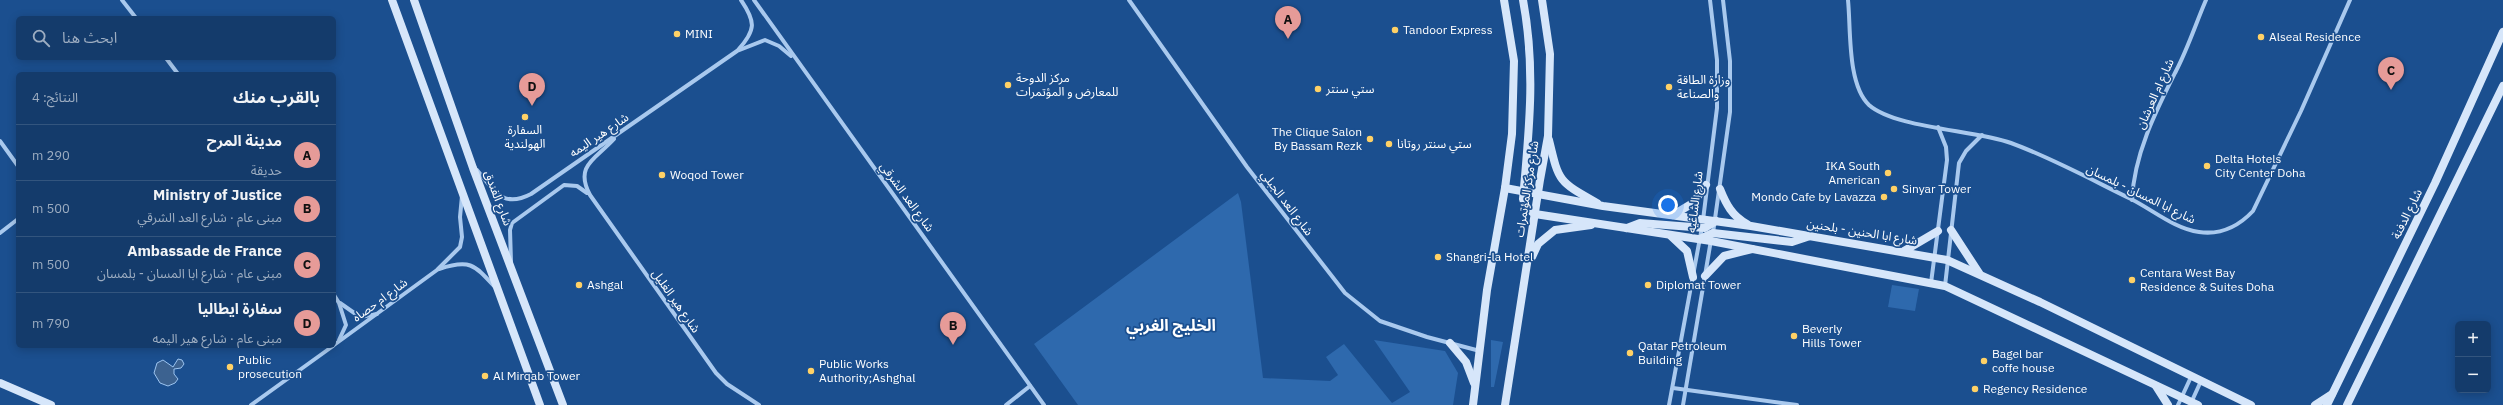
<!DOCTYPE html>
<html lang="ar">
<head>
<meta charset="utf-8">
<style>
	:root { --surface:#143b6b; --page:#214673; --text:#f1f3f6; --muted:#9dadc1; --line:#33557e; --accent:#e69b98 }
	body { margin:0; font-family:"IBM Plex Sans","Noto Sans Arabic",sans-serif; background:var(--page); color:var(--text); direction:rtl }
	.controls { position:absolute; right:12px; bottom:12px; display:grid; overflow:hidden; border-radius:6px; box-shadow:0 2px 10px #0003 }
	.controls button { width:36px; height:36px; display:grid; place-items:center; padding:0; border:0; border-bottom:1px solid var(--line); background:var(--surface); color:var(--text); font:20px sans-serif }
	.you { position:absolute; left:1668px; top:205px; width:14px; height:14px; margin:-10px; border:3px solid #fff; border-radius:50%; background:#1a73e8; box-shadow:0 0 0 6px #1a73e833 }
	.badge { display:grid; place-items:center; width:26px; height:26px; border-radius:50%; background:var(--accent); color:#111; font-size:13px; font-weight:700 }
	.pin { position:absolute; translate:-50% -33px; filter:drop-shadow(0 1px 2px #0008) }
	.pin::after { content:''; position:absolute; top:21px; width:14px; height:12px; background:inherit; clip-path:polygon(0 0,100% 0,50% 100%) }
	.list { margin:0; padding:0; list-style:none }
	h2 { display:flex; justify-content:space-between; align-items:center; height:52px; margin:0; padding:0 16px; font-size:17px }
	h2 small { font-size:13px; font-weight:400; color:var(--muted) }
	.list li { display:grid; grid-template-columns:26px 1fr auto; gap:12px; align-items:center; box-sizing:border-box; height:56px; padding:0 16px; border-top:1px solid var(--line) }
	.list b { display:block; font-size:15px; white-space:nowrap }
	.list p { margin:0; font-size:13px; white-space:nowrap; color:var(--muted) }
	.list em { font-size:13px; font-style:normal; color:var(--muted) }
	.icon { flex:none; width:22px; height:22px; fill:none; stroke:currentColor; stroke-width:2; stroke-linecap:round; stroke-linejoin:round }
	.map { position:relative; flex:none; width:2503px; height:405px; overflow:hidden; direction:ltr }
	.search { position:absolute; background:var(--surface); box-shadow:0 2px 10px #0003; left:16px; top:16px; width:320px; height:44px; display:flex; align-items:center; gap:10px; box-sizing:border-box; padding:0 14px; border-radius:6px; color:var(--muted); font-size:15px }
	.panel { position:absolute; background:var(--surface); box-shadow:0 2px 10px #0003; left:16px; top:72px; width:320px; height:276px; border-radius:6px; direction:rtl }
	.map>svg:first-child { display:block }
	.green { fill:#2e69ad }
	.water { fill:#3c6290; stroke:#9cc4f0 }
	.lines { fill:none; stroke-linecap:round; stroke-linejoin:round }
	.street { stroke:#a9c9ee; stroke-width:4 }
	.secondary { stroke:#d6e6fa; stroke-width:8 }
	.poi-dot { fill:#ffd166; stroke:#1b4f8f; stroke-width:1.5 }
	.labels { text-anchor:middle; stroke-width:3.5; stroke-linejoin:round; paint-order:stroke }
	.poi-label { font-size:12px; fill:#fff; stroke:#1b4f8f; text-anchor:start }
	.street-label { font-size:12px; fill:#fff; stroke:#1b4f8f }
	.district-label { font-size:16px; font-weight:bold; fill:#fff; stroke:#1b4f8f }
</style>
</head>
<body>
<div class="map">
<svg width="2503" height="405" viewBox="0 0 2503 405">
	<rect width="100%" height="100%" fill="#1b4f8f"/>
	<g class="green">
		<polygon points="1238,193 1241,202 1263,378 1330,381 1338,375 1326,357 1344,344 1392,403 1410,392 1374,340 1445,351 1458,373 1453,405 1078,405 1034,344"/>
		<polygon points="1892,285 1919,289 1915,311 1888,307"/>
		<polygon points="1491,340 1503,342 1494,387 1491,387"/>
	</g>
	<polygon class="water" points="178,359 182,360 184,364 181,368 174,369 174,374 178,379 175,383 168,386 160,383 154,373 157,363 163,360 173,367"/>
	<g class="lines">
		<g class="street">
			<polyline points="122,0 136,18"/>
			<polyline points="754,0 1044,405"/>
			<polyline points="1129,0 1247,167 1345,293 1380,321 1427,337 1480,351"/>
			<path d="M1848,0c3,29 -1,84 21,105 26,23 105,25 142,38 41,15 81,37 120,56 22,11 44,30 68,33 21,3 39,-5 54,-21l48,-100 49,-111"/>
			<path d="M738,50c18,-20 18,-28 3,-50"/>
			<polyline points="166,58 178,74"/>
			<path d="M614,139c-18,20 -40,26 -24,56l126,178 11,11 32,21"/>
			<polyline points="0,141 18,166"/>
			<path d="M477,170c17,20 25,39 54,24l206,-143 28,-11 14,6 12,10"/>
			<path d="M2132,200c2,-46 24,-89 44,-129 12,-23 20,-48 30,-71"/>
			<polyline points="1703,220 1717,108 1717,60 1710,0"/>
			<polyline points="0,233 18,219"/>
			<polyline points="1713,233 1730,112 1730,61 1723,0"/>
			<polyline points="511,262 510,230 512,223 564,185 577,186 587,193"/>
			<path d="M439,269c30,-10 35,-5 55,17"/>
			<polyline points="1931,283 1947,160 1946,147 1938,127"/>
			<polyline points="1945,286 1959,163 1966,151 1982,135"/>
			<polyline points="334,295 339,303 346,325 339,340"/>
			<polyline points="340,303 360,317 377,314"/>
			<polyline points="334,345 437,270 460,247 462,237 460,217 462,196"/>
			<polyline points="1673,388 1797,405"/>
			<polyline points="2191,403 2201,381"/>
			<polyline points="251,405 333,346"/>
			<polyline points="1006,405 1030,386"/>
			<polyline points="1669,405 1702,227"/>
			<polyline points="1683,405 1711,240"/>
			<polyline points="2178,405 2191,377"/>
		</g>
		<g class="secondary">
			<polyline points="392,0 540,405"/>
			<polyline points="414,0 473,168 563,405"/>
			<path d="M1523,0c13,69 6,131 0,199l3,9 9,6 176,27 234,45 253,119"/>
			<path d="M1549,140c10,42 9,41 48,63"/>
			<polyline points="1505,188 1603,206 1751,226 1947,260 2040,302 2251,405"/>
			<path d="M1720,189c6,15 12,27 27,35"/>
			<polyline points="1673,215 1693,203 1706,185"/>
			<polyline points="1627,228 1640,223 1705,228 1716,221"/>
			<polyline points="1951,230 1979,273"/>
			<polyline points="1671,236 1687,251 1693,277"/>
			<polyline points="1700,239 1713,233 1792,242 1810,236"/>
			<polyline points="1904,251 1938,231"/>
			<polyline points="1532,257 1538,244 1555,230 1591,225"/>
			<polyline points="1705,276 1724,256 1752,249"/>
			<polyline points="1450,343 1466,362 1474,383"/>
			<polyline points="0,383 51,405"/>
			<polyline points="2156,386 2168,405"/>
			<polyline points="1473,405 1487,290 1505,188 1512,134 1514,61 1504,0"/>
			<polyline points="1505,405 1540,180 1548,136 1550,54 1542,0"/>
			<polyline points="2315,405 2332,394"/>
			<polyline points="2327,405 2435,183 2503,32"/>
			<polyline points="2347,405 2503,86"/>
		</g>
	</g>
	<g class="poi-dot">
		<circle cx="1395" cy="30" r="4"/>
		<circle cx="677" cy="34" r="4"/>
		<circle cx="2261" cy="37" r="4"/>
		<circle cx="1008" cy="85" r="4"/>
		<circle cx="1669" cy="87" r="4"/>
		<circle cx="1318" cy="89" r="4"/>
		<circle cx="525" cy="117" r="4"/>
		<circle cx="1370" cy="139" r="4"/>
		<circle cx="1389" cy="144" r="4"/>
		<circle cx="2207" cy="166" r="4"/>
		<circle cx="1888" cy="173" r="4"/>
		<circle cx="662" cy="175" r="4"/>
		<circle cx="1894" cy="189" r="4"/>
		<circle cx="1884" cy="197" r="4"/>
		<circle cx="1438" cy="257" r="4"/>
		<circle cx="2132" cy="280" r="4"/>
		<circle cx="579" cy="285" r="4"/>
		<circle cx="1648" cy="285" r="4"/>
		<circle cx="1794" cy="336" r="4"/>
		<circle cx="1630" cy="353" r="4"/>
		<circle cx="1984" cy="361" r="4"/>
		<circle cx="230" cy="367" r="4"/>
		<circle cx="811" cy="371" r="4"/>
		<circle cx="485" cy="376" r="4"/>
		<circle cx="1975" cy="389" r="4"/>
	</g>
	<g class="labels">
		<g class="poi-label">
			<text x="1403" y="34">Tandoor Express</text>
			<text x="685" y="38">MINI</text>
			<text x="2269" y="41">Alseal Residence</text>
			<text x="1016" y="82">مركز الدوحة<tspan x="1016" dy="14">للمعارض و المؤتمرات</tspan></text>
			<text x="1677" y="84">وزارة الطاقة<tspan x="1677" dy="14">والصناعة</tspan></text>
			<text x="1326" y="93">ستي سنتر</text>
			<text x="525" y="134" text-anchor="middle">السفارة<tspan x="525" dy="14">الهولندية</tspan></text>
			<text x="1362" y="136" text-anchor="end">The Clique Salon<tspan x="1362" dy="14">By Bassam Rezk</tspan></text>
			<text x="1397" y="148">ستي سنتر روتانا</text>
			<text x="2215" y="163">Delta Hotels<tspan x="2215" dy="14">City Center Doha</tspan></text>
			<text x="1880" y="170" text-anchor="end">IKA South<tspan x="1880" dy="14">American</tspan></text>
			<text x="670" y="179">Woqod Tower</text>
			<text x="1902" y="193">Sinyar Tower</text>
			<text x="1876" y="201" text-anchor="end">Mondo Cafe by Lavazza</text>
			<text x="1446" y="261">Shangri-la Hotel</text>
			<text x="2140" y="277">Centara West Bay<tspan x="2140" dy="14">Residence &amp; Suites Doha</tspan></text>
			<text x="587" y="289">Ashgal</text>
			<text x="1656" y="289">Diplomat Tower</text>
			<text x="1802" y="333">Beverly<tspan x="1802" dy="14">Hills Tower</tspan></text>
			<text x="1638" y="350">Qatar Petroleum<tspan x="1638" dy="14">Building</tspan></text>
			<text x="1992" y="358">Bagel bar<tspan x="1992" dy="14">coffe house</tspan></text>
			<text x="238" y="364">Public<tspan x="238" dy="14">prosecution</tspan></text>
			<text x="819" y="368">Public Works<tspan x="819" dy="14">Authority;Ashghal</tspan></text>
			<text x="493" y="380">Al Mirqab Tower</text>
			<text x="1983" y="393">Regency Residence</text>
		</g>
		<g class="street-label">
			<text transform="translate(2155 94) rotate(-66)" y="4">شارع ام العرشان</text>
			<text transform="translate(599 135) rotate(-34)" y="4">شارع هير اليمه</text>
			<text transform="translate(1527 189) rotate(-81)" y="4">شارع مركز المؤتمرات</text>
			<text transform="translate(2141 194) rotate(26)" y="4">شارع ابا المسان - بلمسان</text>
			<text transform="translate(907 197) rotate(54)" y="4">شارع العد الشرقي</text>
			<text transform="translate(498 198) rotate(69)" y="4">شارع الفندق</text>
			<text transform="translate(1695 202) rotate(-83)" y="4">شارع الشاغيه</text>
			<text transform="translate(1287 203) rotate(53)" y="4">شارع العد الجبلي</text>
			<text transform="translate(2407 214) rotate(-64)" y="4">شارع الدفنة</text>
			<text transform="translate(1862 232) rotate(9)" y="4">شارع ابا الحنين - بلحنين</text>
			<text transform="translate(380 300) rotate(-36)" y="4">شارع ام حصاه</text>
			<text transform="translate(676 301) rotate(55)" y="4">شارع هير الغليل</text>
		</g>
		<g class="district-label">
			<text x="1171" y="331">الخليج الغربي</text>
		</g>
	</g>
</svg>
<div class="controls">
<button>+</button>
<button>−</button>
</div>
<div class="you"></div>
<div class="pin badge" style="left:1288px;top:39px">A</div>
<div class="pin badge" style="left:953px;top:345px">B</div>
<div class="pin badge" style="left:2391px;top:90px">C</div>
<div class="pin badge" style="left:532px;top:106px">D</div>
<div class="search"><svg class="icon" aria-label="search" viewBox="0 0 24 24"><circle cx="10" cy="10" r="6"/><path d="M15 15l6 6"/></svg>ابحث هنا</div>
<section class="panel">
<h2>بالقرب منك<small>النتائج: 4</small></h2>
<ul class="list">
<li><span class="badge">A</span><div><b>مدينة المرح</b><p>حديقة</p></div><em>290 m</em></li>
<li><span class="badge">B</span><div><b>Ministry of Justice</b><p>مبنى عام · شارع العد الشرقي</p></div><em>500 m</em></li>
<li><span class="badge">C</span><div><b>Ambassade de France</b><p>مبنى عام · شارع ابا المسان - بلمسان</p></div><em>500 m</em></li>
<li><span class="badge">D</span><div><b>سفارة ايطاليا</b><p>مبنى عام · شارع هير اليمه</p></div><em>790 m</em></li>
</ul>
</section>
</div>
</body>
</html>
